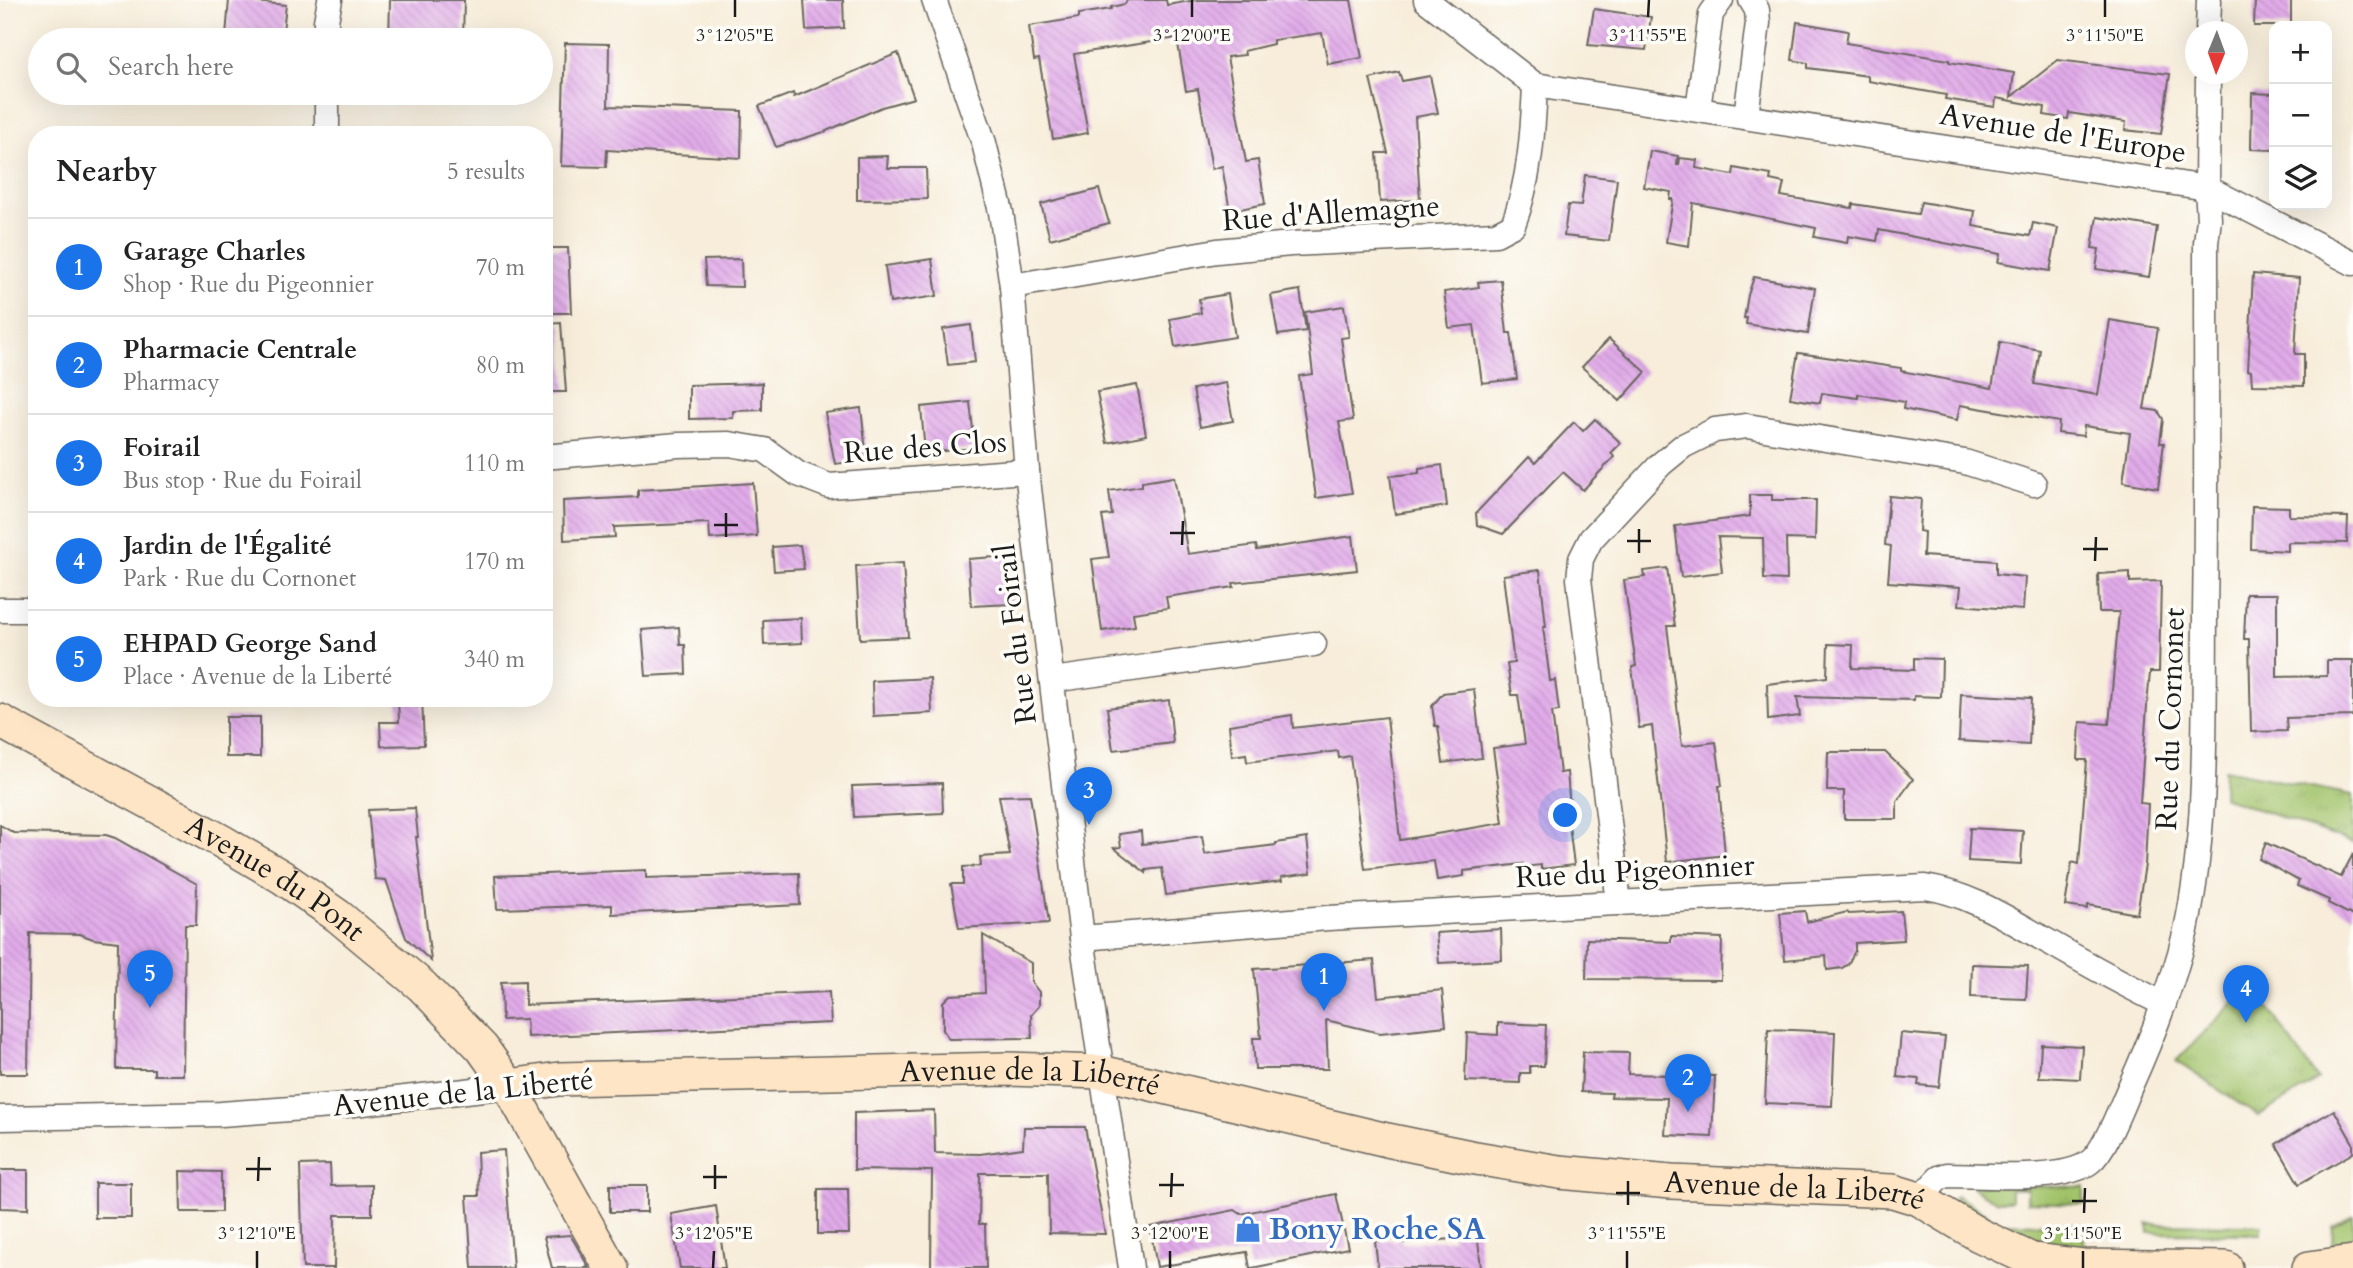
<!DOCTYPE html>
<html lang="en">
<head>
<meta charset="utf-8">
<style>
	:root { --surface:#fff; --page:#f2f2f2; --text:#222; --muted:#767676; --line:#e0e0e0; --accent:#1a73e8 }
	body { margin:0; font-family:Cardo,serif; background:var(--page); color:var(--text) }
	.controls { position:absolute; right:21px; top:21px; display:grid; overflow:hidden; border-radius:14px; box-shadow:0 7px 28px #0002 }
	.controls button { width:63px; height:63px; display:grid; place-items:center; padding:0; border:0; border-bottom:2px solid var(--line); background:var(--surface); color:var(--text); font:35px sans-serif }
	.compass { position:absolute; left:2185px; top:21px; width:63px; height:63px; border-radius:50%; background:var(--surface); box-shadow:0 7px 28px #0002; rotate:181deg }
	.you { position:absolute; left:1566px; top:816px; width:24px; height:24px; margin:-18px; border:5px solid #fff; border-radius:50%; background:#1a73e8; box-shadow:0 0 0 10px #1a73e833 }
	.badge { display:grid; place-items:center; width:46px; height:46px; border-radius:50%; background:var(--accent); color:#fff; font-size:23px; font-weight:700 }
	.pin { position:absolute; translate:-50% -58px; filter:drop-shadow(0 2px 4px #0008) }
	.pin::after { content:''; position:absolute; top:37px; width:24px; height:21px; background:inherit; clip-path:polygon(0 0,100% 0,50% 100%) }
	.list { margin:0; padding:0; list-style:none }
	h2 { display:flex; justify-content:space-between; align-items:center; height:91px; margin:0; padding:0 28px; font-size:30px }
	h2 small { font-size:23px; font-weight:400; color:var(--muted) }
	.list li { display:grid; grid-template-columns:46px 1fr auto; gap:21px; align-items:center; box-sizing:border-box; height:98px; padding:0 28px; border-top:2px solid var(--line) }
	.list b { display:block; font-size:26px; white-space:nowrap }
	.list p { margin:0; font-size:23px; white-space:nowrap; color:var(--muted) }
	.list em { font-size:23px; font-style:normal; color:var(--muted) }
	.icon { flex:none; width:38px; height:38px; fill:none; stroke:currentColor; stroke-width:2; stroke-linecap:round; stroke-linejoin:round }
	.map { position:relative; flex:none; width:2353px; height:1268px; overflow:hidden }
	.search { position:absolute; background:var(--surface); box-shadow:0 7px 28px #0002; left:28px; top:28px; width:525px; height:77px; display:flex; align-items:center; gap:18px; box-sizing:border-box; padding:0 24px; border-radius:38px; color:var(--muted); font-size:26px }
	.panel { position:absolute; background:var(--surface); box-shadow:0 7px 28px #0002; left:28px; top:126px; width:525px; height:581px; border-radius:28px }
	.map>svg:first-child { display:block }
	.grass { fill:url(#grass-tufts); stroke:#5f7044; stroke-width:2 }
	.building { fill:url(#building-back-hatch) }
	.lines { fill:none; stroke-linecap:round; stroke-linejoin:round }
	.street-casing { stroke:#69655e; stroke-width:27 }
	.secondary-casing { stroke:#69655e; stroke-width:36 }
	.street { stroke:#fff; stroke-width:24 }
	.secondary { stroke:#fde5c5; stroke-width:33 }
	.ticks { fill:none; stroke:#1c1c1c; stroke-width:2.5 }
	.labels { text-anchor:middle; stroke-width:7; stroke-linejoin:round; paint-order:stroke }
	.street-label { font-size:30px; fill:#1c1c1c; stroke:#fdfcf7 }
	.shop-label { font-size:30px; font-weight:bold; fill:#366cbe; stroke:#fdfcf7; text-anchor:start }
	.ticks-label { font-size:18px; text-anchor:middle; fill:#1c1c1c; stroke:#fdfcf7; stroke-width:7; stroke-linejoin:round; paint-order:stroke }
</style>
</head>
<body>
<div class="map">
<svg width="2353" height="1268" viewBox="0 0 2353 1268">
	<defs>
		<pattern id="grass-tufts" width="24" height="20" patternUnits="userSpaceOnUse" patternTransform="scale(1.75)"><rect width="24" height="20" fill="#a2c36b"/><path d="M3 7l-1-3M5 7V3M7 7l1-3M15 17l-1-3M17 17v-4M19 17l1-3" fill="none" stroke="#8ba75c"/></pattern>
		<pattern id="building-back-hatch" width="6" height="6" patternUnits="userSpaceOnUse" patternTransform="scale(1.75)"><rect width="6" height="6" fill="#e1abe9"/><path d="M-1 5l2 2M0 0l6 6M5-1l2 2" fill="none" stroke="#c093c7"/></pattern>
	</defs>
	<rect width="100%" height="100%" fill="#fdfcf7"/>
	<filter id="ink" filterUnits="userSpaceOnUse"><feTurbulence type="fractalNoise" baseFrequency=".0143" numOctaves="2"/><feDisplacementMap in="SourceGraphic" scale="14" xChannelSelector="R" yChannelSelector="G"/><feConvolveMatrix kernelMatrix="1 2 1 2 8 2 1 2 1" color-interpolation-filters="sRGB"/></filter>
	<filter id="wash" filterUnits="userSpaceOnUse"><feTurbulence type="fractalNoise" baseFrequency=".00686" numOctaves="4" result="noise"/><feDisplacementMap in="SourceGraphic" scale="28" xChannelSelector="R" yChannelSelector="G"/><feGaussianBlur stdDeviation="1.57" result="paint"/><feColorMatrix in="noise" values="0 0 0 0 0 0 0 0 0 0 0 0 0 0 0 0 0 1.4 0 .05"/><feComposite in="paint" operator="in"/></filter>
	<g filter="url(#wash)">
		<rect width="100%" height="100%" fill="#f7edda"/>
		<g class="grass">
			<polygon points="2224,770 2353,795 2353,843 2223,797"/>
			<polygon points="2252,984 2318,1080 2258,1116 2176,1061"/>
			<polygon points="1973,1185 2084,1187 2084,1204 2027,1202 2027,1189 2011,1189 2011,1201 1996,1201 1973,1188"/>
			<path d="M1956,1195l45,28 82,2 1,22c-50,2 -92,-21 -131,-49z"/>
			<polygon points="2353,1215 2353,1242 2332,1247 2333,1226"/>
			<polygon points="2148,1224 2261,1225 2261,1234 2149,1233"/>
		</g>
		<g id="blocks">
			<g class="building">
				<polygon points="229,0 255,0 254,2 286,5 282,40 226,36"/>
				<polygon points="390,0 464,0 463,40 389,40"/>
				<polygon points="804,0 843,0 844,28 806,30"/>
				<polygon points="1127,0 1166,0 1167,5 1196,0 1351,0 1362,58 1328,64 1322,33 1273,40 1273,44 1244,51 1245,55 1227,57 1246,162 1258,160 1265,204 1230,211 1222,166 1212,169 1198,89 1186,91 1177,38 1074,54 1088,133 1053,139 1039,59 1034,60 1029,26 1079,18 1079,14 1111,9 1111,7 1125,4"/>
				<polygon points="2255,0 2291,0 2291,26 2254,26"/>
				<polygon points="1594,9 1651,17 1646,50 1588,45"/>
				<polygon points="1797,22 1848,31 1846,43 1949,60 1949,62 2014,73 2011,97 2058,60 2170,74 2161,134 2125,130 2126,122 2069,113 2068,119 2044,115 2045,107 1996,98 1995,107 1945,99 1946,95 1868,81 1868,76 1808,68 1808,63 1792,60"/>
				<polygon points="565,43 609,44 608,106 742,111 741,158 607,150 606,167 561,166"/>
				<polygon points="898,53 914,98 882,107 824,132 776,147 759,106 793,93 794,97"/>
				<polygon points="1399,72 1402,81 1430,76 1438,113 1415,117 1420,200 1380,202 1377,153 1388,153 1370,79"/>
				<polygon points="2252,93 2274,94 2274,150 2251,149"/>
				<polygon points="1650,151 1678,156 1677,165 1679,165 1680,158 1697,160 1696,168 1733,175 1734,168 1771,175 1770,180 1784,183 1781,196 1852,208 1853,204 1918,214 1921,202 1950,207 1975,211 1973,226 2030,236 2033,223 2058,228 2050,271 1998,262 2000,254 1879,230 1877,241 1848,236 1847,243 1814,237 1816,228 1693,203 1689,246 1666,242 1673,199 1670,199 1671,192 1644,187"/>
				<polygon points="888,156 887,168 926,168 927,199 857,200 857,157"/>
				<polygon points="1585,175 1617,179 1609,241 1564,236 1568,205 1581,206"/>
				<polygon points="1099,189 1109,223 1050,239 1041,204"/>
				<polygon points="2097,217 2157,227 2149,277 2096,269 2099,249 2092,248"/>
				<polygon points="544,248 568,248 571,313 544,313"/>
				<polygon points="741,259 742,287 706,286 704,260"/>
				<polygon points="932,259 937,296 890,303 885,266"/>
				<polygon points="2253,274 2299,278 2295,354 2304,354 2304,386 2252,385 2251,371 2248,370"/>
				<polygon points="1754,277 1815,288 1808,334 1746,324 1747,318 1744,318 1748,295"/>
				<polygon points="1501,280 1507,333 1511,333 1517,379 1482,383 1474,325 1449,328 1444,292 1479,287 1478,282"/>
				<polygon points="1300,290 1306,331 1278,335 1271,295"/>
				<polygon points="1228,294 1235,337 1175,347 1170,319 1201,313 1199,299"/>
				<polygon points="1344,306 1349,337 1341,338 1353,420 1339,422 1352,493 1316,498 1299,376 1313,374 1305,312"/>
				<polygon points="2110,320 2158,328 2144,409 2158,411 2163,419 2160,443 2164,443 2158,488 2123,482 2130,433 2084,426 2083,436 2058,433 2059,422 1960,405 1957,420 1903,409 1904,402 1858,394 1858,398 1822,393 1820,403 1790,398 1798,353 1901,368 1901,371 1992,388 2000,342 2040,350 2034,384 2098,395"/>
				<polygon points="561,323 566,392 544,392 544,324"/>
				<polygon points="971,325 975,362 948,365 943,329"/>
				<polygon points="1609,339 1646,372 1620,401 1582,367"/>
				<polygon points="762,383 762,410 733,411 733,418 689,419 689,385"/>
				<polygon points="1226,383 1233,421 1200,427 1193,389"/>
				<polygon points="1137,385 1146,435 1107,443 1097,392"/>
				<polygon points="970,402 975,448 925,453 921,407"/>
				<polygon points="861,408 867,460 835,464 825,413"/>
				<polygon points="1595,419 1621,443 1611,453 1614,457 1583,490 1563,472 1503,534 1477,525 1476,513 1529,457 1535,463 1574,422 1583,431"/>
				<polygon points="1442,465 1447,506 1395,514 1390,476 1419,473 1419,468"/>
				<polygon points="1174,477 1188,554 1256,545 1257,550 1353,536 1357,570 1233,583 1234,587 1166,597 1168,608 1133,613 1135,626 1102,631 1092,559 1109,557 1102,516 1112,515 1109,491 1142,486 1142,482"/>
				<polygon points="753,483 757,536 710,539 709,523 614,527 615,537 564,540 563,501 638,497 638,490"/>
				<polygon points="1750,495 1772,495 1772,500 1816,500 1815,540 1786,539 1787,580 1764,579 1763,538 1718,537 1722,572 1681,577 1675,526 1750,516"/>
				<polygon points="1889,496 1921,499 1919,531 1924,532 1923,556 1996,561 1996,574 2025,577 2023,610 1959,605 1961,587 1888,582 1891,546 1885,545"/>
				<polygon points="2252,506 2289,507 2289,516 2348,517 2347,543 2288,542 2288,551 2251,549"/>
				<polygon points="800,545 804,569 774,571 772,547"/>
				<polygon points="1009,556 1012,604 971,606 968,559"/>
				<polygon points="903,563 908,637 860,639 856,566"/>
				<polygon points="1667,568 1675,626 1667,626 1682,746 1716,742 1722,786 1719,786 1725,855 1667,862 1652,726 1639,728 1632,667 1636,666 1624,580 1645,577 1644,571"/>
				<polygon points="1540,570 1546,627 1543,627 1550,681 1555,680 1559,711 1552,712 1560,773 1567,772 1570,808 1567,809 1574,865 1541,869 1541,865 1523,867 1523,864 1464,871 1464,876 1437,880 1434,861 1365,869 1350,756 1339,758 1338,751 1247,762 1246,754 1232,756 1229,725 1292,715 1293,728 1387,717 1400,840 1503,823 1493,748 1525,744 1518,695 1512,695 1507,664 1514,663 1503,575"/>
				<polygon points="2130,572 2130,582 2161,581 2159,672 2150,672 2147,706 2140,803 2148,804 2145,865 2137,914 2088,905 2087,909 2065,906 2072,862 2079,864 2087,760 2078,760 2080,722 2109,724 2119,612 2099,612 2098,574"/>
				<polygon points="2246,594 2277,594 2277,677 2327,676 2327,660 2353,660 2353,716 2286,718 2287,731 2251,732 2249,639 2244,639"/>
				<polygon points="801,618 802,643 764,645 763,620"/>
				<polygon points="679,627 680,645 685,645 686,674 646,676 642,630"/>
				<polygon points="1828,644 1853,645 1852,668 1914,670 1914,658 1942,659 1941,697 1914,696 1914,700 1797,697 1800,716 1768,720 1767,684 1827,677"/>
				<polygon points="930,678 932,713 873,716 872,681"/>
				<polygon points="1474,689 1482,758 1443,763 1438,726 1435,726 1432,706 1443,693"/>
				<polygon points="1961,694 2031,698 2029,745 1959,741"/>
				<polygon points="398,698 422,698 424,745 381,746 380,722 399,722"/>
				<polygon points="1169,700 1173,743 1113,750 1107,708"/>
				<rect x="226" y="717" width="34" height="40"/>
				<polygon points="1828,752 1885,752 1913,779 1897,801 1897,819 1844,819 1844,791 1827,791"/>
				<polygon points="942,783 943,813 854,817 852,786"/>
				<polygon points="1030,795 1049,923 959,928 951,884 963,884 963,867 981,866 980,857 1010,855 999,796"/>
				<polygon points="415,808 418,837 416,837 431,961 406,938 386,880 375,879 368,810"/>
				<polygon points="0,825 14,833 106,835 115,838 197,884 196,925 185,925 183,1075 154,1075 154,1069 116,1069 118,942 93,939 80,934 30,933 28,1074 0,1074"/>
				<polygon points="1970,828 2023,831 2021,864 1968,861"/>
				<polygon points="1141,831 1142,844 1202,836 1205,854 1276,845 1276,843 1307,838 1311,873 1281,877 1282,881 1166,895 1162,868 1146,870 1146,873 1114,848 1121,847 1119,834"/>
				<polygon points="2266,843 2341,877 2353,854 2353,916 2328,903 2329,900 2297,886 2299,881 2259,859"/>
				<polygon points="646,870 646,878 799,873 800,905 612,914 612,905 497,909 495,876"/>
				<polygon points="1805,911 1807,922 1847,912 1849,914 1901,911 1904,940 1855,943 1855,951 1848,964 1842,968 1827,970 1826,956 1785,960 1780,913"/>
				<polygon points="1501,929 1502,960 1439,963 1436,933"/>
				<polygon points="983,935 1031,963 1031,982 1039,992 1039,1006 1031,1015 1032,1038 949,1039 943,1030 943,1002 950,995 985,993"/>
				<polygon points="1671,936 1722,938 1721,980 1586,979 1587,939 1671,942"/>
				<polygon points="1374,960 1378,997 1442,990 1446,1026 1380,1033 1326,1020 1328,1069 1255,1069 1253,1038 1261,1038 1254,969"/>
				<polygon points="1972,964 2028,966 2026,999 1971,997"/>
				<polygon points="525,981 525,1005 829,992 831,1023 527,1037 526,1019 502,1020 501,982"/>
				<polygon points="1498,1023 1546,1025 1544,1066 1530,1066 1530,1073 1520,1073 1520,1083 1465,1081 1467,1033 1498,1035"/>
				<polygon points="1768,1029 1835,1032 1832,1106 1765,1103"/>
				<polygon points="1901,1033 1945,1037 1939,1087 1918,1085 1919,1079 1897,1077"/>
				<polygon points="2041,1044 2082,1046 2080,1079 2039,1077"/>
				<polygon points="1583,1052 1629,1053 1628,1074 1715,1076 1712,1137 1665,1135 1667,1098 1611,1097 1612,1093 1581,1092"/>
				<polygon points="934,1110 935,1153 980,1154 1023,1148 1024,1127 1085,1127 1105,1234 1049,1233 1048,1173 980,1173 979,1224 985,1224 986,1268 931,1268 932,1171 854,1170 854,1113"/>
				<polygon points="2334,1110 2353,1143 2353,1153 2299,1184 2276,1144"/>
				<polygon points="504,1150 513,1268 472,1268 467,1196 479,1196 477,1152"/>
				<polygon points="330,1164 331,1186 372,1185 372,1215 335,1215 334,1268 303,1268 300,1165"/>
				<polygon points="0,1170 28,1170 28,1209 0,1208"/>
				<polygon points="180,1171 221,1172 221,1212 181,1212"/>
				<rect x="95" y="1183" width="36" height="35"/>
				<rect x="610" y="1185" width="37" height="27"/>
				<polygon points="818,1189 848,1189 849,1234 818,1234"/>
				<polygon points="1336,1194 1348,1248 1252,1268 1250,1268 1247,1252 1157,1267 1150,1227 1235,1210 1241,1214"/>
				<polygon points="716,1206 725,1268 680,1268 671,1214"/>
				<polygon points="1477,1231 1481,1268 1378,1268 1375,1241 1401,1239 1402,1243 1452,1239 1452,1234"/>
				<polygon points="570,1235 575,1243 589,1268 552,1268 544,1237"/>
			</g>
		</g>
	</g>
	<g filter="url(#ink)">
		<use href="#blocks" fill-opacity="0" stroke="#69655e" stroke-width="2"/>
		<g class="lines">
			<defs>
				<g id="street">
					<polyline points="934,0 984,143 1001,212 1012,286 1027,471 1082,938 1131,1268"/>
					<polyline points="1426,0 1535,85 2207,188 2353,263"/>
					<polyline points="2208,32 2209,0"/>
					<polyline points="326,40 326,21 330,0"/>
					<polyline points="327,93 327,135"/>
					<polyline points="1698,109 1711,14 1721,0"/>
					<polyline points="1746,116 1758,23 1757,10 1751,0"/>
					<path d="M1012,286l205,-35 74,-7 205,-10 17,-9c17,-44 20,-94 22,-140"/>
					<polyline points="544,457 678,445 729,444 765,450 798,474 829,486 1027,471"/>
					<polyline points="0,610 37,610"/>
					<polyline points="1052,680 1314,644"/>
					<polyline points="1619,903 1579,579 1581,559 1591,539 1661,464 1683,446 1715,430 1747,426 1965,462 2034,484"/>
					<path d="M1082,938l246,-20 597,-31c46,7 84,33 124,55 38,22 76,43 115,62"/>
					<polyline points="0,1118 221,1114 345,1105 509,1086"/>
					<path d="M1919,1199l20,-21 8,-3c35,0 118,8 144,-14 14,-11 30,-54 38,-72 23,-51 44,-104 57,-159 22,-103 18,-211 19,-316 2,-124 1,-247 1,-371l3,-24 -2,-31 1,-114"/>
				</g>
				<g id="secondary">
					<path id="s1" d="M0,721l221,120 61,36 56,39 84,70 60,62 27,38 102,182"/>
					<path id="s2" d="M509,1086l50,-7 448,-10 94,3 286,68 83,17 89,15 112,10 222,9 26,8 60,36 53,25 51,6 143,2"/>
					<polyline points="2309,1268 2353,1262"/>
				</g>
			</defs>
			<use href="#street" class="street-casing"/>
			<use href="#secondary" class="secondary-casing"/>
			<use href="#street" class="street"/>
			<use href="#secondary" class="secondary"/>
		</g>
	</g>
	<path class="ticks" d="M735,17v-17M1192,17v-17M1648,17l1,-17M2105,17v-17M714,525h24M1170,533h25M726,537v-24M1627,541h24M1182,545l1,-24M2083,549h25M1639,553v-24M2095,561l1,-24M246,1169h25M703,1177h24M258,1181l1,-24M1159,1185h25M715,1189v-24M1616,1193h24M1171,1197l1,-24M2072,1201h25M1628,1205v-24M2084,1213l1,-25M257,1268v-17M713,1268l1,-17M1170,1268v-17M1627,1268v-17M2083,1268v-17"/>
	<defs>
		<symbol id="shop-bare" viewBox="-9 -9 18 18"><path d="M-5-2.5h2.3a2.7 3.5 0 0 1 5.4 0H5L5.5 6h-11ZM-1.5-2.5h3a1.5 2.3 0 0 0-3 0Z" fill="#3f7fe0" stroke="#fdfcf7" stroke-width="2.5" paint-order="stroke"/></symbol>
	</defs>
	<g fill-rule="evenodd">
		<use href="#shop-bare" x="1229" y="1210" width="38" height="38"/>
	</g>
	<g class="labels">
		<g class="street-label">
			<text transform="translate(2063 133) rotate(9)" y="10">Avenue de l'Europe</text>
			<text transform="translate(1331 213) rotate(-4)" y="10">Rue d'Allemagne</text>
			<text transform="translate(925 447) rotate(-4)" y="10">Rue des Clos</text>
			<text transform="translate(1015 634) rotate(-97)" y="10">Rue du Foirail</text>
			<text transform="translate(2170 719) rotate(-88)" y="10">Rue du Cornonet</text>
			<text transform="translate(1635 871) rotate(-3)" y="10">Rue du Pigeonnier</text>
			<text dy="10" stroke="none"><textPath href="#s1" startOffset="317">Avenue du Pont</textPath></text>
			<text dy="10" stroke="none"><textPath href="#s2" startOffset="522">Avenue de la Liberté</textPath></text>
			<text transform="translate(463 1092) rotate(-6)" y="10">Avenue de la Liberté</text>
			<text dy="10" stroke="none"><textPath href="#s2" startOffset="1298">Avenue de la Liberté</textPath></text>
		</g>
		<g class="shop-label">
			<text x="1269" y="1239">Bony Roche SA</text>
		</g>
	</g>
	<g class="ticks-label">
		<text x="735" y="41">3°12'05"E</text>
		<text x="1192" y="41">3°12'00"E</text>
		<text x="1648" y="41">3°11'55"E</text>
		<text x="2105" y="41">3°11'50"E</text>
		<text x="257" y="1239">3°12'10"E</text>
		<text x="714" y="1239">3°12'05"E</text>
		<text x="1170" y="1239">3°12'00"E</text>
		<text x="1627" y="1239">3°11'55"E</text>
		<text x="2083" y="1239">3°11'50"E</text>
	</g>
</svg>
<div class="controls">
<button>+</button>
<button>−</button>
<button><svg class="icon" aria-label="layers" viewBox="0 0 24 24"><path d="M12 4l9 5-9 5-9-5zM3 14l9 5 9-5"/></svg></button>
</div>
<svg class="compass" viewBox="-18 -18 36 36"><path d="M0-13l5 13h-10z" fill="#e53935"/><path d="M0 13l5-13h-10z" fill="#767676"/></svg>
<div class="you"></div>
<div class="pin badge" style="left:1324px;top:1011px">1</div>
<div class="pin badge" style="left:1688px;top:1112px">2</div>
<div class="pin badge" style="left:1089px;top:825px">3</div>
<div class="pin badge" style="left:2246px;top:1023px">4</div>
<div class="pin badge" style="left:150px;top:1008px">5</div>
<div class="search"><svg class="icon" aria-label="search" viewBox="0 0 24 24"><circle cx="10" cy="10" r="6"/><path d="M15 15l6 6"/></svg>Search here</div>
<section class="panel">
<h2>Nearby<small>5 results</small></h2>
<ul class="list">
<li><span class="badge">1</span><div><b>Garage Charles</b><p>Shop · Rue du Pigeonnier</p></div><em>70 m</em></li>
<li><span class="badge">2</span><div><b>Pharmacie Centrale</b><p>Pharmacy</p></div><em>80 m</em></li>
<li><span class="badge">3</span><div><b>Foirail</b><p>Bus stop · Rue du Foirail</p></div><em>110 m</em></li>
<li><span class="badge">4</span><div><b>Jardin de l'Égalité</b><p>Park · Rue du Cornonet</p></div><em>170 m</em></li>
<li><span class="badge">5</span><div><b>EHPAD George Sand</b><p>Place · Avenue de la Liberté</p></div><em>340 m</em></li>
</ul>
</section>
</div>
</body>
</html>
